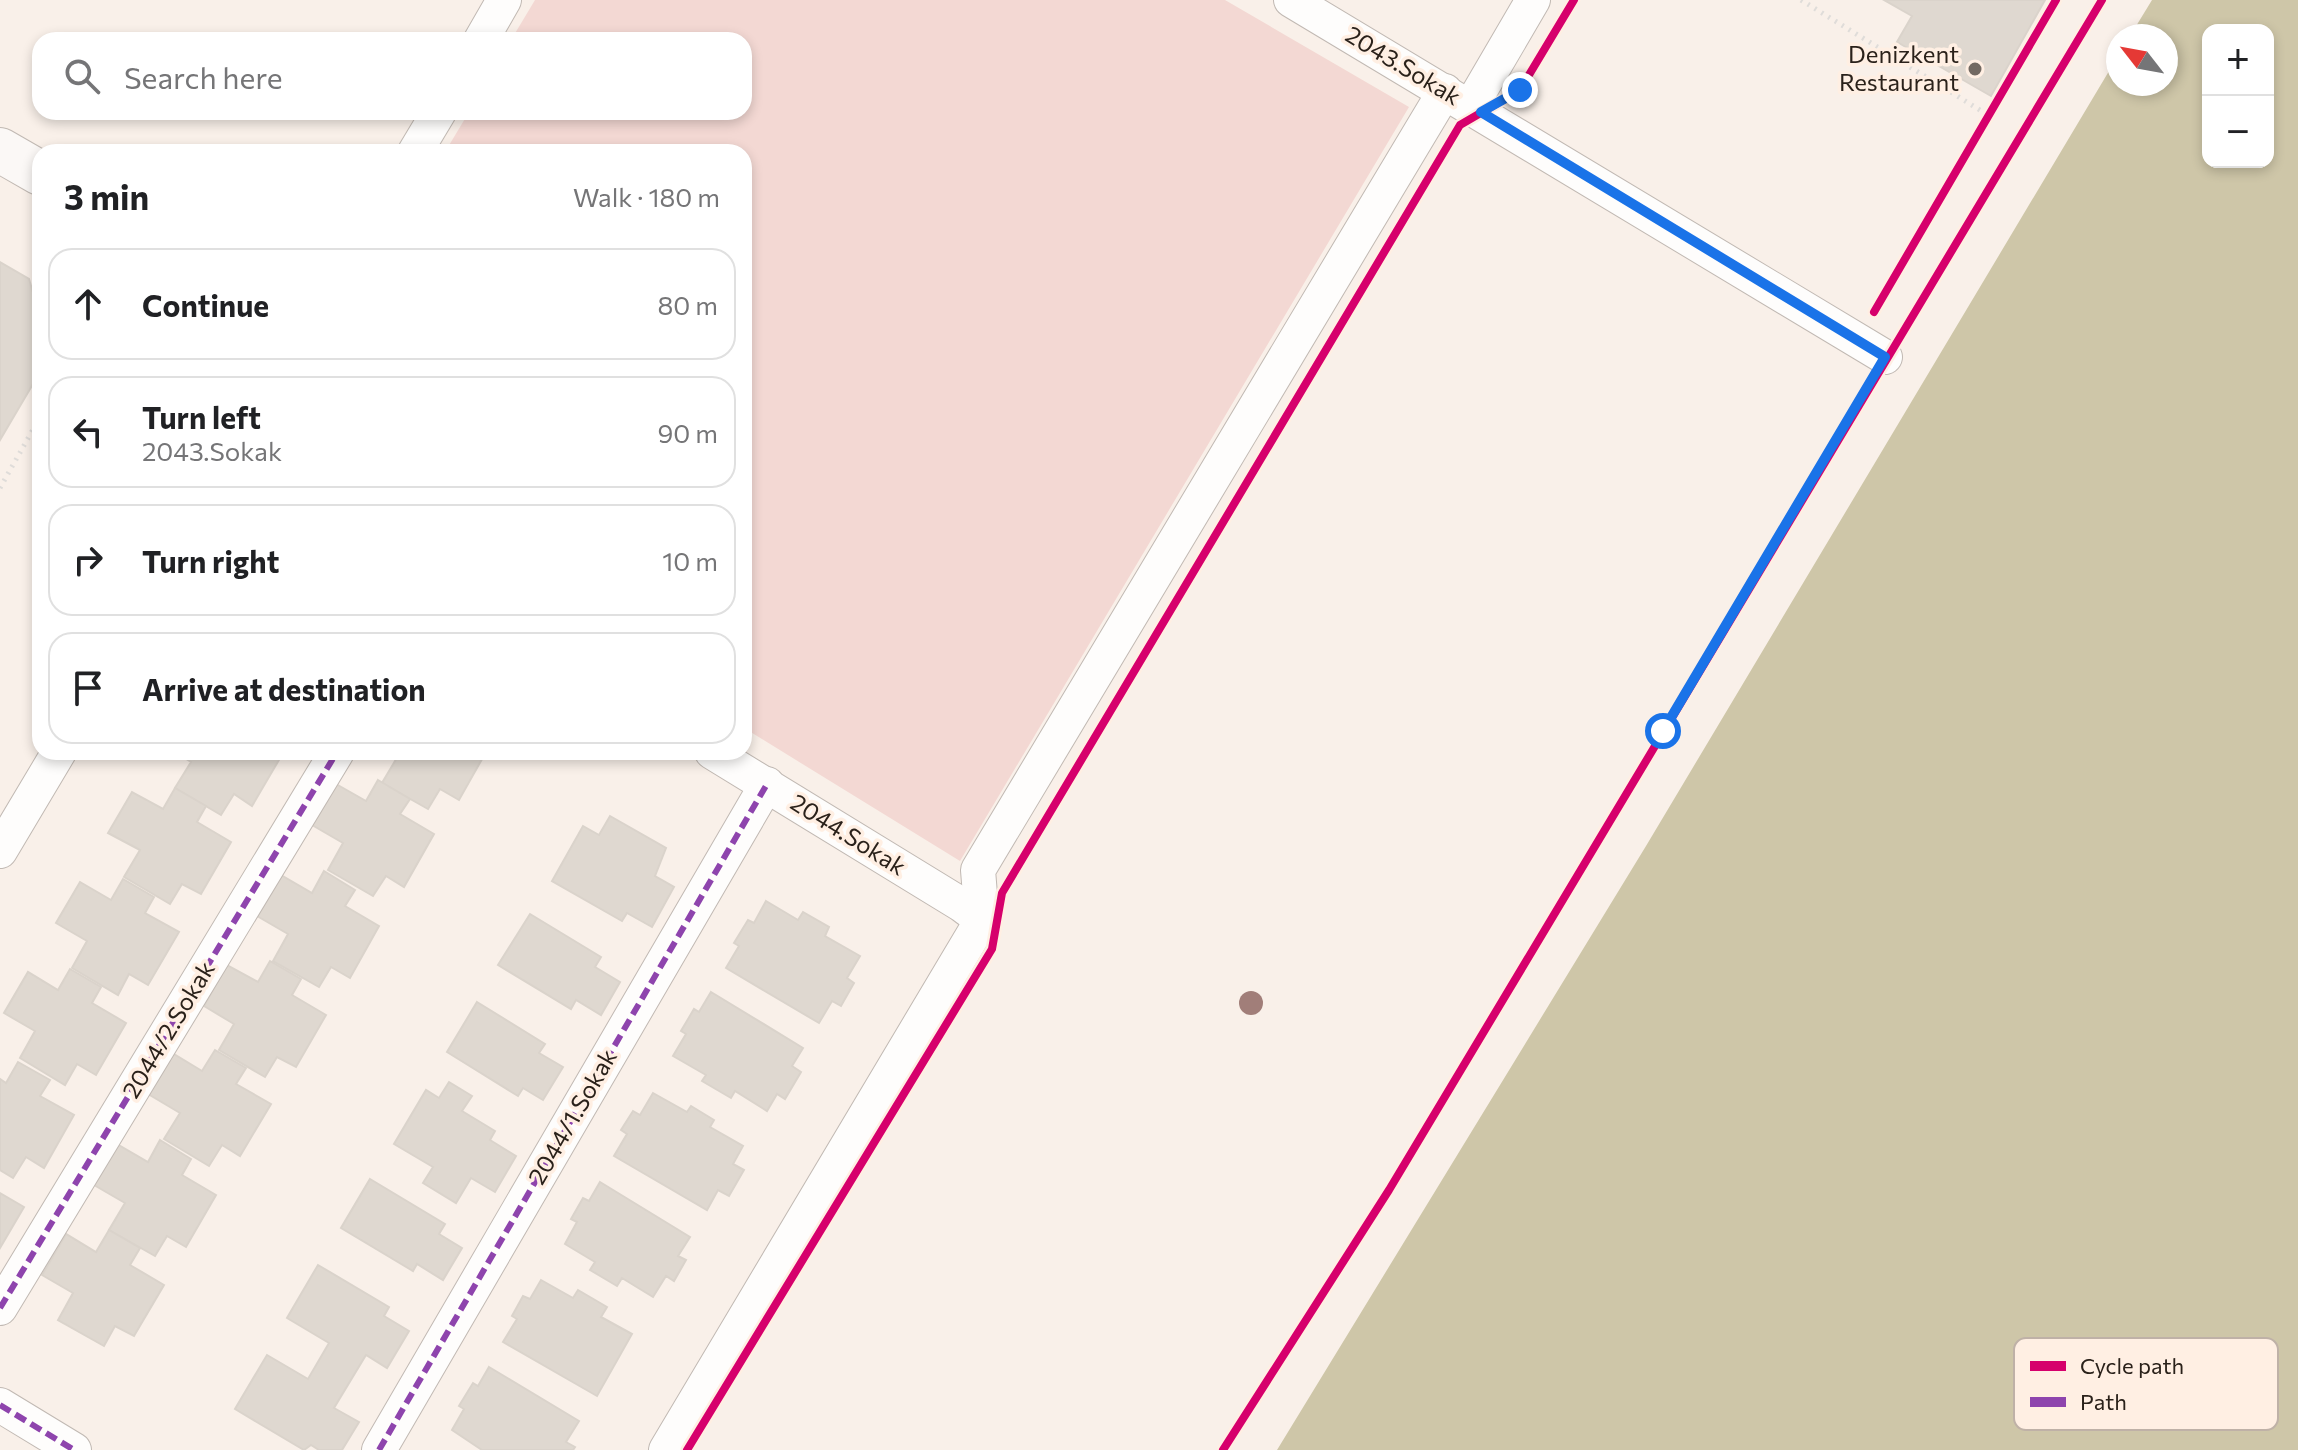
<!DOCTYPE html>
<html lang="en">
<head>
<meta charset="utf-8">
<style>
	:root { --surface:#fff; --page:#f6f6f6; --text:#202124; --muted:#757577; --line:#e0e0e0 }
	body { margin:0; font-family:Commissioner,sans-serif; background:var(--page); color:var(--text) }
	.controls { position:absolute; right:24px; top:24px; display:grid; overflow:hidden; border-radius:16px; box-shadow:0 4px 12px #0003 }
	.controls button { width:72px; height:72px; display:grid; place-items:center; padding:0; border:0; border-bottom:2px solid var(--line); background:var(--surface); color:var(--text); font:40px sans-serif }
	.compass { position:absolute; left:2106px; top:24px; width:72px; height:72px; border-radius:50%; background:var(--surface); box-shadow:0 4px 12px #0003; rotate:301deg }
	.stop { position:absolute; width:24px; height:24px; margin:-18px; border:6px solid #1a73e8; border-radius:50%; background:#fff }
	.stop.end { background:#1a73e8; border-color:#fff; box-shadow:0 2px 8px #0008 }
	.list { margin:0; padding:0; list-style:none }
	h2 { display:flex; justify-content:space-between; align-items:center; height:104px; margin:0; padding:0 32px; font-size:34px }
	h2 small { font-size:26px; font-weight:400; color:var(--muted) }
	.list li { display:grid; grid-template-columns:52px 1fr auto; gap:24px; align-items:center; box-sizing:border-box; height:112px; margin:0 16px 16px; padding:0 16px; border:2px solid var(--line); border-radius:24px }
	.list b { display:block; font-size:30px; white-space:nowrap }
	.list p { margin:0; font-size:26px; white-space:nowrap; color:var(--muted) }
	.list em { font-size:26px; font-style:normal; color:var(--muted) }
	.icon { flex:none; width:44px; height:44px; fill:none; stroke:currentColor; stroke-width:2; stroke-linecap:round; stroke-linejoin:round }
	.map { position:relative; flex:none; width:2298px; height:1450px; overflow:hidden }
	.search { position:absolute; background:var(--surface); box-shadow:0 4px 12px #0003; left:32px; top:32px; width:720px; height:88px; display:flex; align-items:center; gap:20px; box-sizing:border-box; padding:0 28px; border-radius:24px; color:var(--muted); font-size:30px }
	.panel { position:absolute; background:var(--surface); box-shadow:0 4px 12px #0003; left:32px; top:144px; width:720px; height:616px; border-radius:24px }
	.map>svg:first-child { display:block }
	.green { fill:#f3d8d3 }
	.water { fill:#cec6a8; fill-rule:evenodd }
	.building { fill:#dfd8d0; stroke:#dad3cb; stroke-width:2 }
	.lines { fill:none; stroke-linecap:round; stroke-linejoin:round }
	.street-casing { stroke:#c1b9b3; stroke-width:36 }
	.secondary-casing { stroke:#c1b9b3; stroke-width:46 }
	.path { stroke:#dfdcd9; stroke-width:5; stroke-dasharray:2 6; stroke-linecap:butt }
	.street { stroke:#fefdfc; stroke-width:34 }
	.secondary { stroke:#fbf8f6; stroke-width:44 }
	.quiet { stroke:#8e44ad; stroke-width:6; stroke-dasharray:12 6; stroke-linecap:butt }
	.cycleway-casing { stroke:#ffefe3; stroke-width:13 }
	.cycleway { stroke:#d6006c; stroke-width:8 }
	.tree { fill:#a17e79 }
	.route { stroke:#1a73e8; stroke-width:10 }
	.poi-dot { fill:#726962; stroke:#ffefe3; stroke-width:3 }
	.labels { text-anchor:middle; stroke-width:7; stroke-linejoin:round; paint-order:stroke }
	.poi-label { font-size:24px; fill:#2a211a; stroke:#ffefe3; text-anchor:end }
	.street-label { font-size:24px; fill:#2a211a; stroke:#ffefe3 }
	.key { fill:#ffefe3; stroke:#bfb1a7; stroke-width:2 }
	.key-label { font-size:22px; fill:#2a211a }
</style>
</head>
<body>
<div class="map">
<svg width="2298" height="1450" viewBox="0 0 2298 1450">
	<rect width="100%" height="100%" fill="#f9f0e9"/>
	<polygon class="green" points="535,0 1225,0 1409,107 960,861 744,728 744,152 445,152 469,112 744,112 744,40 511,40"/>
	<path class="water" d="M2152,0h146v1450h-1021l369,-604 472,-790v28h48v-48h-36zM2208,30h60v132h-60z"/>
	<g class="building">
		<polygon points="1884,0 2045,0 1991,96 1897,42 1912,16"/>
		<polygon points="0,262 29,279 40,317 40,372 0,440"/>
		<polygon points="175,752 280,752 283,753 252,806 234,794 221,815 175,788 191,762"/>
		<polygon points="391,752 486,752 459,800 440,789 428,809 382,783 398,756"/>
		<polygon points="378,780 410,799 400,814 434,834 404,887 386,876 373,896 328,870 343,843 312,825 336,784 366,801"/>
		<polygon points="175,788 206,806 197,822 231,842 201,894 182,884 170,904 124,877 140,850 108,833 132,792 163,809"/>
		<polygon points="610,816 666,848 655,876 674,887 652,927 627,913 622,921 552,881 583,826 599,835"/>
		<polygon points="324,871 355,890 345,906 379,926 350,978 331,967 319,987 273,961 288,934 257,916 281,875 312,893"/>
		<polygon points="123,879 154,897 145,913 179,932 148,985 129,974 118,995 72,968 87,941 56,923 80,882 111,900"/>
		<polygon points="766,901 798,920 803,912 829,927 825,936 860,956 847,978 854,983 841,1006 832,1001 819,1023 726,968 739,946 734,943 748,920 754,923"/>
		<polygon points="530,914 601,957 595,967 620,982 601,1015 576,1000 571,1009 498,965"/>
		<polygon points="270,961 301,979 292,995 326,1015 296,1067 277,1057 265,1077 219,1050 234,1024 204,1006 227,965 258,982"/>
		<polygon points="70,969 101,987 92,1003 126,1023 96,1075 77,1064 65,1085 20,1058 35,1031 4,1013 28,972 58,990"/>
		<polygon points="711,992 803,1048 792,1066 801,1072 785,1099 777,1094 767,1111 735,1091 731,1098 702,1081 706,1075 673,1056 686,1034 681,1031 694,1009 699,1012"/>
		<polygon points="477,1002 545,1044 539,1053 563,1067 543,1100 523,1088 518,1096 447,1052"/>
		<polygon points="215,1050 246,1068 236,1084 271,1104 240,1156 222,1145 209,1166 164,1139 180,1113 148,1094 172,1053 202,1071"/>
		<polygon points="18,1062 50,1080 40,1096 74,1115 44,1168 26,1157 13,1178 0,1170 0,1079 6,1083"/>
		<polygon points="449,1082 472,1096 462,1111 495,1131 490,1140 516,1156 495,1192 471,1178 456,1203 423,1183 433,1167 394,1144 426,1090 439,1098"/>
		<polygon points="653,1093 687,1112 691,1106 714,1120 710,1127 743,1146 733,1164 744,1170 729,1196 718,1190 707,1210 614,1156 627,1134 621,1130 633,1111 640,1115"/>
		<polygon points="160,1140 191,1159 182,1175 216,1195 186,1247 167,1236 155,1256 109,1230 125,1203 94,1185 117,1144 148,1162"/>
		<polygon points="370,1179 445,1224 439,1234 462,1248 443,1280 417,1264 413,1271 341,1228"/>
		<polygon points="600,1182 690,1237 678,1256 686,1260 674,1281 666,1276 653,1297 622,1278 617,1286 590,1270 595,1262 565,1244 577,1222 571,1219 583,1198 589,1201"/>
		<polygon points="0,1193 24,1207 0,1248"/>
		<polygon points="109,1230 140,1248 130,1265 164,1285 134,1336 115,1326 104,1346 58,1320 73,1293 42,1275 66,1234 96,1252"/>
		<polygon points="318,1265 389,1307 384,1316 409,1331 387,1368 366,1355 334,1408 359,1422 342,1450 319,1450 311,1445 304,1450 235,1409 267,1355 308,1379 329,1343 287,1318"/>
		<polygon points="541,1280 573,1298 578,1290 607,1307 601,1317 632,1334 597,1396 503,1342 517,1319 512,1316 523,1296 530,1299"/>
		<polygon points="489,1367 579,1421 566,1442 575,1447 573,1450 482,1450 452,1430 464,1409 459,1406 473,1383 478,1386"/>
	</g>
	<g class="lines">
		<defs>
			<g id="street">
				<polyline points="1291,0 1885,357"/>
				<polyline points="481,40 504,0"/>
				<polyline points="1471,106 1533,0"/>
				<polyline points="415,152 439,112"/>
				<polyline points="712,752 962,905 982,920"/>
				<polyline points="0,851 59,752"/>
				<polyline points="0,1308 337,752"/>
				<polyline points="0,1405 74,1450"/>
				<polyline points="379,1450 767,784"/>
				<polyline points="666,1450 982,920 978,870 1445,91"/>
			</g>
			<polyline id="secondary" points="0,150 40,173"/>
		</defs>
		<use href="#street" class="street-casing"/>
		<use href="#secondary" class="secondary-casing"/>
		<g class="path">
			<polyline points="1801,0 1988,115"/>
			<polyline points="1902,329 2102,0"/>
			<polyline points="0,488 40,417"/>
		</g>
		<use href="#street" class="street"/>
		<use href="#secondary" class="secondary"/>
		<g class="quiet">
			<polyline points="0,1308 337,752"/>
			<polyline points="0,1405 74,1450"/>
			<polyline points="379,1450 767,784"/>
		</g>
		<defs>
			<g id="cycleway">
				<polyline points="1874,312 2056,0"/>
				<polyline points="687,1450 992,949 1002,893 1460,125 1520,90 1574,0"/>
				<polyline points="1223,1450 1389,1190 2102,0"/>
			</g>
		</defs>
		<use href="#cycleway" class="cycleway-casing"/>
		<use href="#cycleway" class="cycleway"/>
	</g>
	<circle class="tree" cx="1251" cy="1003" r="12"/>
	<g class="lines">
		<polyline class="route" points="1520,90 1481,112 1885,357 1663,731"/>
	</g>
	<circle class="poi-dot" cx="1975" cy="69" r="8"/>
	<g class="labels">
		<g class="poi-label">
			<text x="1959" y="63">Denizkent<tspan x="1959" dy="28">Restaurant</tspan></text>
		</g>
		<g class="street-label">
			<text transform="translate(1403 66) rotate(31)" y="8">2043.Sokak</text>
			<text transform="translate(848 835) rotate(32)" y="8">2044.Sokak</text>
			<text transform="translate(169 1030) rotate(-59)" y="8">2044/2.Sokak</text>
			<text transform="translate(573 1117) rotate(-60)" y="8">2044/1.Sokak</text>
		</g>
	</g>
	<rect x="2014" y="1338" width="264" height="92" rx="12" class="key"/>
	<rect x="2030" y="1361" width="36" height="10" fill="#d6006c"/>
	<rect x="2030" y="1397" width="36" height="10" fill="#8e44ad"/>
	<g class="key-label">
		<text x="2080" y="1374">Cycle path</text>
		<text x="2080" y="1410">Path</text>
	</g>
</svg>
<div class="controls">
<button>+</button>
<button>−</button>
</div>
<svg class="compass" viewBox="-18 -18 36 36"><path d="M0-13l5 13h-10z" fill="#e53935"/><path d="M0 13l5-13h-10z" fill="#757577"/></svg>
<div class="stop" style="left:1663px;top:731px"></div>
<div class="stop end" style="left:1520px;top:90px"></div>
<div class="search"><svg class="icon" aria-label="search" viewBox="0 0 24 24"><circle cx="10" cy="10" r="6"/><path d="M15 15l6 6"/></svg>Search here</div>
<section class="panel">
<h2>3 min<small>Walk · 180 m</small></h2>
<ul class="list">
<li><svg class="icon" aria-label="ahead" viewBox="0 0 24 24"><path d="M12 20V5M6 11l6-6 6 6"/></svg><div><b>Continue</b></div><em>80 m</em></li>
<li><svg class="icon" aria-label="left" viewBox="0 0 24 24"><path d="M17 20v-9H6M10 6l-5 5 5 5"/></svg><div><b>Turn left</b><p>2043.Sokak</p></div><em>90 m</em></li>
<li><svg class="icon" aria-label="right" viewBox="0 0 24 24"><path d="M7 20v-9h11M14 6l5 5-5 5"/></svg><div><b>Turn right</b></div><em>10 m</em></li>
<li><svg class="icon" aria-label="arrive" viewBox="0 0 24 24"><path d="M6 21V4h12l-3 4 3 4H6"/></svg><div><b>Arrive at destination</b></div></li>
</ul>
</section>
</div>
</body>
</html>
